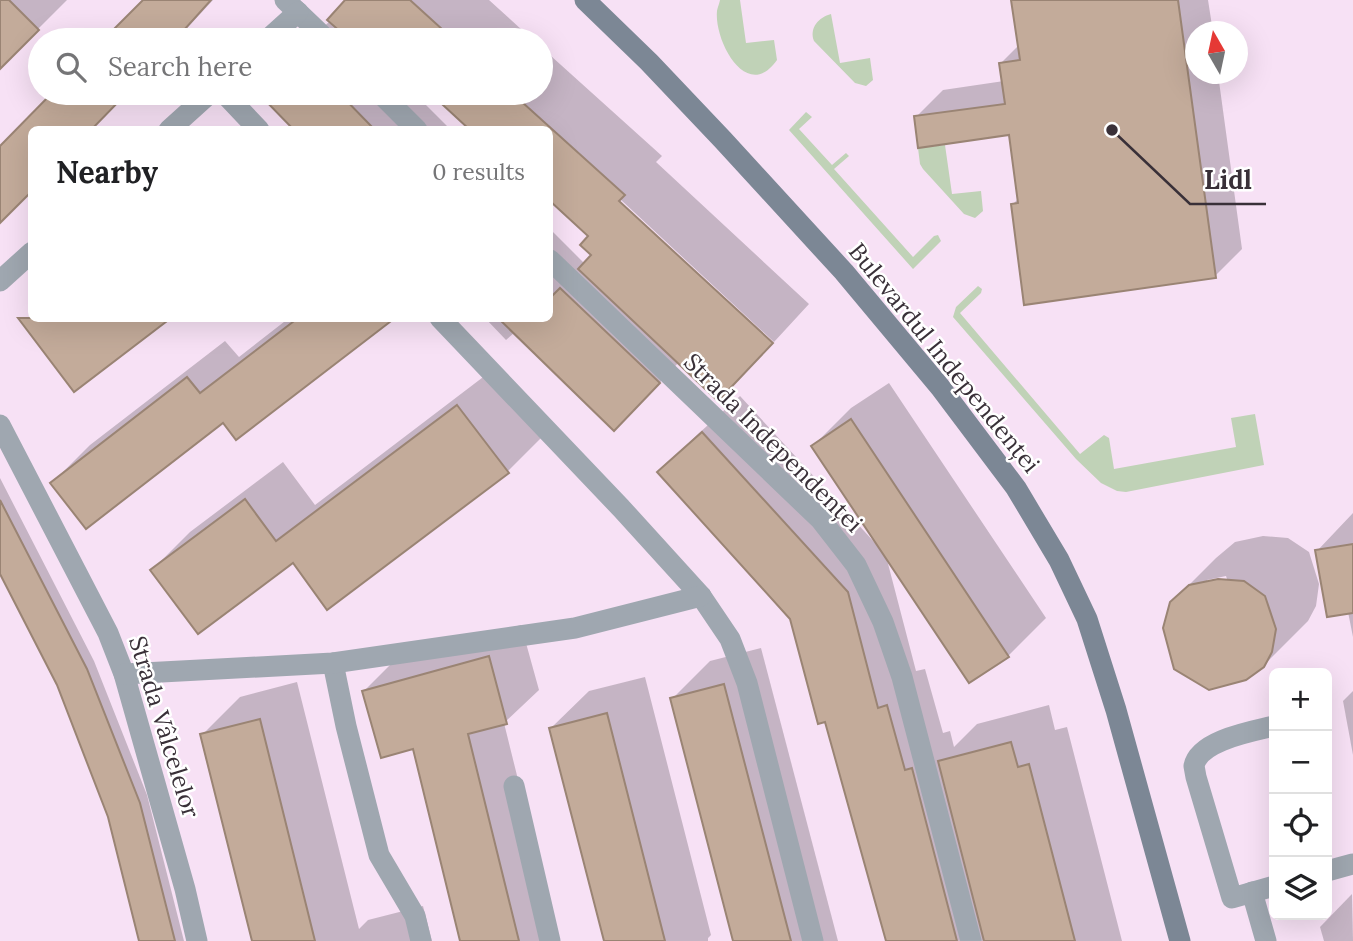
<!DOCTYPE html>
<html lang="en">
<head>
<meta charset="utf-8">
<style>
	:root { --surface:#fff; --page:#f2f2f2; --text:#202124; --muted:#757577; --line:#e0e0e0 }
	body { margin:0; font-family:Lora,serif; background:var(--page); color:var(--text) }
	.controls { position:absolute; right:21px; bottom:21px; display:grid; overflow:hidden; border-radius:10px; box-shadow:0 7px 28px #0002 }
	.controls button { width:63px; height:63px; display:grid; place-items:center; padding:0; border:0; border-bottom:2px solid var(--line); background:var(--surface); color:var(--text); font:35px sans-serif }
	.compass { position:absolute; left:1185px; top:21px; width:63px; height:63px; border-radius:50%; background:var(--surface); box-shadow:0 7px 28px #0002; rotate:351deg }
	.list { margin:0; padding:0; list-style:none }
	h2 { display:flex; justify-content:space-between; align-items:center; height:91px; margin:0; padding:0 28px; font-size:30px }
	h2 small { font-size:23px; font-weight:400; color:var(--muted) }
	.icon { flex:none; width:38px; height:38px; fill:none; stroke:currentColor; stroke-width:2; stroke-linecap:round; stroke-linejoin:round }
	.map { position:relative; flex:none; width:1353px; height:941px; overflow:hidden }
	.search { position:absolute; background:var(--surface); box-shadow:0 7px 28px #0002; left:28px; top:28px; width:525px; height:77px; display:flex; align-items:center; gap:18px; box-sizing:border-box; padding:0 24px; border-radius:38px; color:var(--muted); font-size:26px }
	.panel { position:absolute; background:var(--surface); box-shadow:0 7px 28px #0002; left:28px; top:126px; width:525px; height:196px; border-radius:10px }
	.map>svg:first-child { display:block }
	.green { fill:#c0d2b7 }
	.shadow { fill:#0003; fill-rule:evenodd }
	.building { fill:#c3ab9a; stroke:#9a8474; stroke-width:2 }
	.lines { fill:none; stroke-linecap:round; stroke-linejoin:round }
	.street { stroke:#9fa7b0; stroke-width:21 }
	.secondary { stroke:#7c8795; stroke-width:21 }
	.labels { text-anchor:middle; stroke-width:5; stroke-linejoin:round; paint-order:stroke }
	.street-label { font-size:24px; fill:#393038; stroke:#fff }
	.leader { fill:none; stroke:#393038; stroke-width:2.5 }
	.callout-dot { fill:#393038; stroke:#fff; stroke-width:2.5 }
	.callout-label { font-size:26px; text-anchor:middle; font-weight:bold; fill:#393038; stroke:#fff; stroke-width:5; stroke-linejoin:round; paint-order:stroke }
</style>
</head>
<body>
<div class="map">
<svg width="1353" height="941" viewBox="0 0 1353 941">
	<rect width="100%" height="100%" fill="#f7e1f5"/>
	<g class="green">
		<path d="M720,0h20l6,43 28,-3 3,20c-30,43 -63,-19 -60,-49 0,-1 3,-10 3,-11z"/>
		<path d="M831,14l9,49 30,-5 3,22 -7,6 -11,-3 -41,-42c-5,-13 5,-24 17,-27z"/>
		<polygon points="806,112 812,117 799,129 832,165 846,153 849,156 834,169 913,257 934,236 938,235 941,241 913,269 789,130"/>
		<polygon points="945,145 952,194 981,191 983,211 975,218 964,214 923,169 920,164 918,148"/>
		<polygon points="978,286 982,289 981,293 960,313 1080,454 1104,435 1109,438 1114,469 1236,447 1231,418 1255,414 1264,465 1126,492 1117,491 1101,483 1076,459 953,317 956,307"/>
	</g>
	<g class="shadow">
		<polygon points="0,0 67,0 0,67"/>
		<polygon points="145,0 213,0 176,40 106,40"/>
		<polygon points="348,0 489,0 533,40 374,40 367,34 362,40 309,40 329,22"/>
		<polygon points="1014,0 1208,0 1213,32 1196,32 1196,74 1218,74 1242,249 1215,276 1012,205 1019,198 1011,133 916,117 943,90 1004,81 1001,63 1019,45"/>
		<polygon points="541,47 662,156 656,162 809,304 774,342 620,199 620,204 772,344 718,399 679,362 652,391 515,332 506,340 485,318 550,318 550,229 585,264 593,255 591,236 550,198 550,130 473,130 432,93 541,93"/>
		<polygon points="260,93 414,93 451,130 297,130"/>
		<polygon points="289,318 387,318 224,421 52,483 90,445 225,341 239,357"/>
		<polygon points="495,368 545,434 507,472 293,560 152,570 190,532 283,462 315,505"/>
		<polygon points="889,383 1046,618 1008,656 886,556 916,671 925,669 943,733 950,731 954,747 977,724 1049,705 1055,730 1067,727 1122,941 888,941 827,720 792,618 660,472 697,435 740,396 876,544 878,543 813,446 851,408"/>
		<polygon points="0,478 94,661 147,795 184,941 141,941 110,817 58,684 0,570"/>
		<polygon points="1353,513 1353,637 1348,612 1317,551"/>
		<path d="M1263,536l25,2 21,14 10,32 -3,22 -8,15 -45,45 -92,-63 45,-45 19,-16zM1226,576l1,3 -20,5v-4z"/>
		<polygon points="521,625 539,690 504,723 558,941 462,941 414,747 364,691 396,659"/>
		<polygon points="761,648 838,941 735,941 672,699 710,661"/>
		<polygon points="645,677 711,935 708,938 708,941 606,941 551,728 589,691"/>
		<polygon points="297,682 359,929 368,920 423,906 432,941 254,941 202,735 240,697"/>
		<polygon points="1353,691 1353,755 1343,701"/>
		<polygon points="1352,894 1353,941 1324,941 1320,927"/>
	</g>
	<g class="building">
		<polygon points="0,0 9,0 39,30 0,69"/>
		<polygon points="143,0 211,0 175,40 103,40"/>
		<polygon points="345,0 410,0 454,40 350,40 327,20"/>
		<polygon points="1011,0 1178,0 1216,278 1024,305 1011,204 1018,203 1009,135 918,148 914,116 1005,104 999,63 1020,60"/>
		<polygon points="52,93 127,93 91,130 32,130 32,191 0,223 0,146"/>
		<polygon points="258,93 339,93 375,130 294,130"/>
		<polygon points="430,93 512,93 625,195 619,201 773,343 718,401 578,269 591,255 580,245 588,236 550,201 550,130 470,130"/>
		<polygon points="560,288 660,383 614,431 498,318 550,318 550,298"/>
		<polygon points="18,318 171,318 74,392"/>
		<polygon points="298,318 395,318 236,440 223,423 86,529 50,483 187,377 200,393"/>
		<polygon points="457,405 509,473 327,610 293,563 198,634 150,570 245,499 276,541"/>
		<polygon points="851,419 1009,657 969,683 811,446"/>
		<polygon points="702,432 848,592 878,708 887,705 905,770 912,768 957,941 886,941 825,722 818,724 790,619 657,472"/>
		<polygon points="0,500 87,669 140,803 175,941 139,941 108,817 57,685 0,574"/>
		<polygon points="1353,544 1353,613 1327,617 1315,550"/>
		<polygon points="1218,579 1244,581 1265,596 1276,629 1272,652 1264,667 1246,680 1209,690 1174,669 1163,628 1170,602 1189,585"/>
		<polygon points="489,656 507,724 468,734 519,941 460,941 413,749 381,758 362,691"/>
		<polygon points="724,684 791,941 733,941 670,698"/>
		<polygon points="607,713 665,941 604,941 549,728"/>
		<polygon points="260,719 315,941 252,941 200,734"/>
		<polygon points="1011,742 1018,767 1029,764 1075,941 984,941 938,761"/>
	</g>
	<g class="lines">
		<g class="street">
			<polyline points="285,0 327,40"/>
			<polyline points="267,40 298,12"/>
			<polyline points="224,93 259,130"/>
			<polyline points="380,93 417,130"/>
			<polyline points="169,130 210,93"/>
			<polyline points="550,260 821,520 856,565 883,622 902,677 971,941"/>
			<polyline points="0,281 32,252"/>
			<polyline points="440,318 621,508 701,596 730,639 747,683 813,941"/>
			<polyline points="0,425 108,633 124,674 185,889 197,941"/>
			<polyline points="333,663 346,726 379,855 415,916 421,941"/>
			<polyline points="124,674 333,663 575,628 701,596"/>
			<path d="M1274,726c-20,5 -75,14 -80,40 0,0 2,11 2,11l36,121 42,-12"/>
			<polyline points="514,786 550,941"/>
			<polyline points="1327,871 1353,864"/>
			<polyline points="1252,892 1266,941"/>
		</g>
		<polyline class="secondary" points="585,0 649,62 723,140 844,272 940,387 1016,488 1059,560 1087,619 1116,710 1180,941"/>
	</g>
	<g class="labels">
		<g class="street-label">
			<text transform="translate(944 358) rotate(51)" y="8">Bulevardul Independenței</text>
			<text transform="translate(773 443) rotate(45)" y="8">Strada Independenței</text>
			<text transform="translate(164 727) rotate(73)" y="8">Strada Vâlcelelor</text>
		</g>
	</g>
	<path class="leader" d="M1112 130L1190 204H1266"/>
	<circle class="callout-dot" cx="1112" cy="130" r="7"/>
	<g class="callout-label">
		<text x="1228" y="189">Lidl</text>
	</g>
</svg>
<div class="controls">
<button>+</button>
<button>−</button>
<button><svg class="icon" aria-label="locate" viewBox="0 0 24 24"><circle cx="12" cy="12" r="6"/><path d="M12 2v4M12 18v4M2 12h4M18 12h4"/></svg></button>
<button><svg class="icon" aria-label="layers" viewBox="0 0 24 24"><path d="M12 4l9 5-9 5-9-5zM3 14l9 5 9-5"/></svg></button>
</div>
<svg class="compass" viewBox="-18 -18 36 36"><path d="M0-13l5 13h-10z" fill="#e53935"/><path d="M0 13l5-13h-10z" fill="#757577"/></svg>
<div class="search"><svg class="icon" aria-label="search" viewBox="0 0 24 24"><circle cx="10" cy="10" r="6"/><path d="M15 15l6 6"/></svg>Search here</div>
<section class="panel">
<h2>Nearby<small>0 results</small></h2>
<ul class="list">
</ul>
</section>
</div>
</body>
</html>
